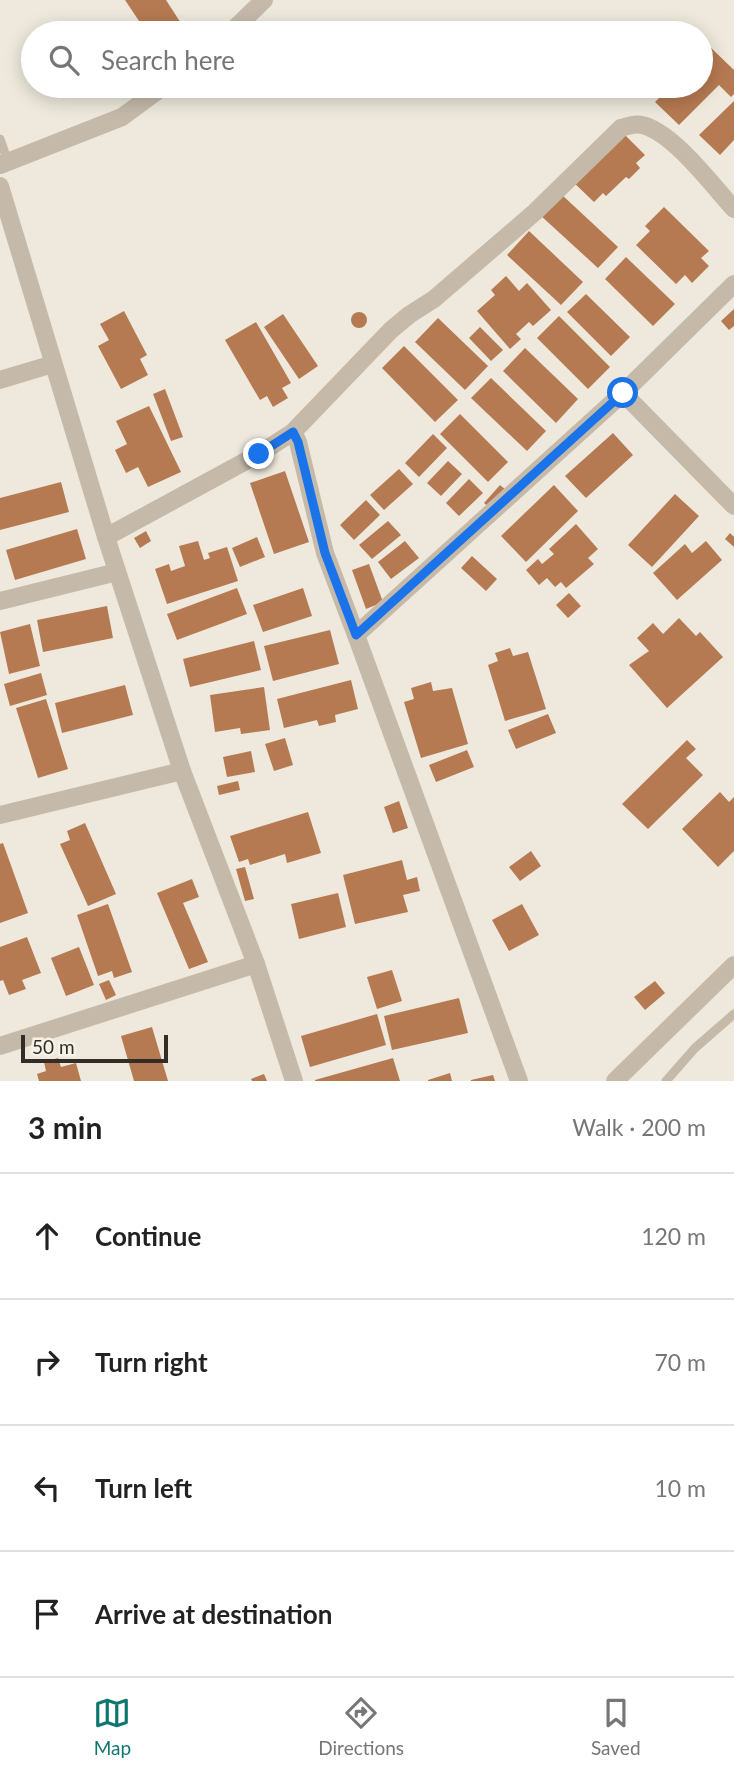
<!DOCTYPE html>
<html lang="en">
<head>
<meta charset="utf-8">
<style>
	:root { --surface:#fff; --page:#f2f2f2; --text:#222; --muted:#767676; --line:#e0e0e0; --accent:#0f766e }
	body { margin:0; font-family:Lato,sans-serif; background:var(--page); color:var(--text) }
	.scale { position:absolute; left:21px; bottom:18px; width:147px; box-sizing:border-box; padding-left:7px; border:4px solid #332d28; border-top:0; font-size:19px; line-height:24px; white-space:nowrap; color:#332d28; -webkit-text-stroke:5px #f7f2e8; paint-order:stroke }
	.stop { position:absolute; width:21px; height:21px; margin:-16px; border:5px solid #1a73e8; border-radius:50%; background:#fff }
	.stop.end { background:#1a73e8; border-color:#fff; box-shadow:0 2px 7px #0008 }
	.list { margin:0; padding:0; list-style:none }
	h2 { display:flex; justify-content:space-between; align-items:center; height:91px; margin:0; padding:0 28px; font-size:30px }
	h2 small { font-size:23px; font-weight:400; color:var(--muted) }
	.list li { display:grid; grid-template-columns:46px 1fr auto; gap:21px; align-items:center; box-sizing:border-box; height:126px; padding:0 28px; border-top:2px solid var(--line) }
	.list b { display:block; font-size:26px; white-space:nowrap }
	.list em { font-size:23px; font-style:normal; color:var(--muted) }
	.icon { flex:none; width:38px; height:38px; fill:none; stroke:currentColor; stroke-width:2; stroke-linecap:round; stroke-linejoin:round }
	.map { position:relative; flex:none; width:734px; height:1081px; overflow:hidden }
	.search { position:absolute; background:var(--surface); box-shadow:0 4px 18px #0003; left:21px; right:21px; top:21px; height:77px; display:flex; align-items:center; gap:18px; box-sizing:border-box; padding:0 24px; border-radius:38px; color:var(--muted); font-size:26px }
	.sheet { height:595px; background:var(--surface) }
	nav { display:flex; justify-content:space-around; align-items:center; box-sizing:border-box; height:98px; border-top:2px solid var(--line); background:var(--surface); font-size:19px; color:var(--muted) }
	nav a { display:grid; justify-items:center; gap:4px }
	nav .on { color:var(--accent) }
	.map>svg:first-child { display:block }
	.building { fill:#b67a52 }
	.lines { fill:none; stroke-linecap:round; stroke-linejoin:round }
	.service { stroke:#c5baaa; stroke-width:9 }
	.minor { stroke:#c5baaa; stroke-width:18 }
	.route { stroke:#1a73e8; stroke-width:9 }
</style>
</head>
<body>
<div class="map">
<svg width="734" height="1081" viewBox="0 0 734 1081">
	<rect width="100%" height="100%" fill="#eee9dc"/>
	<g class="building">
		<polygon points="125,0 166,0 186,31 182,33 147,33"/>
		<polygon points="709,46 734,70 734,94 731,97 719,85 679,125 655,102 671,86 701,86 701,55"/>
		<polygon points="734,101 734,140 720,155 699,135"/>
		<polygon points="621,131 645,155 636,163 640,168 629,179 626,177 606,196 603,193 594,202 571,180"/>
		<polygon points="561,194 618,247 598,268 540,215"/>
		<polygon points="664,207 709,251 701,258 709,266 692,283 685,275 676,284 636,245 650,231 645,226"/>
		<polygon points="529,231 583,282 561,305 507,255"/>
		<polygon points="626,257 675,304 653,326 605,279"/>
		<polygon points="506,276 519,291 527,283 551,310 533,326 529,322 516,334 521,339 510,349 477,311 495,295 491,290"/>
		<polygon points="586,294 630,337 611,356 567,312"/>
		<polygon points="734,309 734,326 729,330 721,321"/>
		<polygon points="124,311 147,355 140,359 148,375 121,389 98,346 109,340 100,324"/>
		<circle cx="359" cy="320" r="8"/>
		<polygon points="283,314 318,366 299,379 264,327"/>
		<polygon points="559,316 610,367 588,389 537,338"/>
		<polygon points="438,318 488,366 465,390 415,342"/>
		<polygon points="256,322 291,383 282,388 288,398 273,407 267,396 260,400 225,340"/>
		<polygon points="480,327 503,350 491,361 469,338"/>
		<polygon points="404,346 458,400 435,422 382,368"/>
		<polygon points="525,348 578,399 556,423 503,371"/>
		<polygon points="491,378 546,431 527,451 471,398"/>
		<polygon points="165,389 183,437 171,441 153,394"/>
		<polygon points="149,406 181,472 148,487 138,467 126,473 115,450 127,444 116,421"/>
		<polygon points="460,414 508,462 488,482 440,434"/>
		<polygon points="613,433 633,455 586,498 565,476"/>
		<polygon points="433,434 447,448 419,477 405,463"/>
		<polygon points="448,461 462,474 441,496 427,483"/>
		<polygon points="399,469 413,484 384,510 370,495"/>
		<polygon points="285,471 309,542 274,554 250,483"/>
		<polygon points="469,479 483,493 459,516 446,503"/>
		<polygon points="61,482 69,512 0,530 0,498"/>
		<polygon points="500,485 506,490 490,508 484,503"/>
		<polygon points="554,485 578,511 526,562 501,536"/>
		<polygon points="675,494 699,516 652,567 628,545"/>
		<polygon points="366,500 380,515 354,540 340,525"/>
		<polygon points="388,521 401,535 372,559 359,545"/>
		<polygon points="576,524 598,549 588,558 594,564 566,588 561,582 555,587 547,578 539,585 526,570 538,559 542,564 554,554 549,549"/>
		<polygon points="77,529 86,559 15,580 6,550"/>
		<polygon points="146,531 151,541 140,548 134,538"/>
		<polygon points="730,533 734,537 734,547 725,539"/>
		<polygon points="257,537 265,557 240,567 232,548"/>
		<polygon points="198,541 204,560 210,558 208,553 227,547 238,581 167,604 155,569 169,564 171,571 185,566 179,546"/>
		<polygon points="405,541 419,558 391,579 378,562"/>
		<polygon points="706,541 722,560 677,600 653,573 685,544 692,553"/>
		<polygon points="472,556 497,579 486,591 461,568"/>
		<polygon points="369,564 383,602 366,609 352,570"/>
		<polygon points="237,588 247,614 177,640 167,614"/>
		<polygon points="303,588 312,616 263,632 253,605"/>
		<polygon points="569,593 581,606 568,618 556,605"/>
		<polygon points="107,606 113,638 43,652 37,620"/>
		<polygon points="679,618 696,636 700,632 723,657 667,708 629,665 649,651 637,638 653,623 663,634"/>
		<polygon points="30,624 40,666 9,674 0,632"/>
		<polygon points="330,630 339,664 273,681 264,646"/>
		<polygon points="254,641 261,670 190,687 183,659"/>
		<polygon points="510,648 513,656 528,652 546,709 505,721 488,665 498,661 495,653"/>
		<polygon points="41,673 47,695 10,706 4,684"/>
		<polygon points="351,680 358,709 335,715 336,722 319,726 317,720 284,728 277,699"/>
		<polygon points="431,682 433,691 452,688 468,744 421,758 404,702 414,699 411,688"/>
		<polygon points="125,685 133,715 62,733 55,703"/>
		<polygon points="264,687 270,730 241,734 240,728 215,732 210,695"/>
		<polygon points="46,699 68,769 38,778 16,708"/>
		<polygon points="548,714 556,733 516,749 508,730"/>
		<polygon points="285,738 293,765 274,771 265,744"/>
		<polygon points="687,740 696,749 686,758 703,775 648,829 622,804"/>
		<polygon points="467,750 474,767 436,782 429,765"/>
		<polygon points="251,751 255,772 227,777 223,757"/>
		<polygon points="238,781 240,790 219,795 217,786"/>
		<polygon points="720,792 729,802 734,797 734,851 718,867 682,829"/>
		<polygon points="399,801 408,828 393,833 384,807"/>
		<polygon points="308,812 321,853 287,863 285,854 250,865 248,859 239,862 230,836"/>
		<polygon points="85,823 116,894 88,906 60,844 70,840 67,831"/>
		<polygon points="3,843 28,913 0,923 0,844"/>
		<polygon points="531,851 541,866 520,881 509,867"/>
		<polygon points="402,860 407,880 417,877 420,891 403,895 408,912 355,924 343,875"/>
		<polygon points="245,867 254,899 245,901 236,869"/>
		<polygon points="192,879 199,897 183,903 208,962 189,969 157,893"/>
		<polygon points="338,893 346,927 299,939 291,904"/>
		<polygon points="108,904 132,972 114,978 112,971 98,976 77,915"/>
		<polygon points="522,904 539,935 509,951 492,920"/>
		<polygon points="27,937 41,973 22,980 26,989 9,995 3,980 0,981 0,947"/>
		<polygon points="79,947 94,985 66,996 51,958"/>
		<polygon points="392,970 402,1001 377,1009 367,977"/>
		<polygon points="109,980 116,995 106,1000 99,984"/>
		<polygon points="655,981 665,993 645,1010 634,997"/>
		<polygon points="459,998 468,1033 392,1050 384,1016"/>
		<polygon points="377,1014 386,1045 310,1067 301,1036"/>
		<polygon points="152,1027 168,1081 134,1081 121,1036"/>
		<polygon points="58,1058 61,1067 76,1063 81,1081 39,1081 37,1074 46,1071 44,1062"/>
		<polygon points="393,1058 400,1081 315,1081 315,1080"/>
		<polygon points="450,1073 452,1081 428,1081 428,1080"/>
		<polygon points="264,1074 267,1081 252,1081 251,1079"/>
		<polygon points="493,1075 495,1081 471,1081 471,1080"/>
	</g>
	<g class="lines">
		<g class="service">
			<polyline points="0,139 8,162"/>
			<polyline points="666,1081 695,1048 734,1014"/>
		</g>
		<g class="minor">
			<polyline points="230,33 264,0"/>
			<polyline points="0,165 122,117 164,86"/>
			<polyline points="0,186 106,537 182,771 256,964 294,1081"/>
			<polyline points="0,380 53,364"/>
			<polyline points="623,393 734,506"/>
			<polyline points="293,432 298,442 325,553 356,635"/>
			<path d="M106,537l153,-83 34,-22 98,-102 18,-15 25,-16 101,-87 86,-84c7,-2 13,-5 21,-3 31,7 70,60 92,84"/>
			<polyline points="0,601 117,572"/>
			<polyline points="0,815 182,771"/>
			<polyline points="0,1046 256,964"/>
			<polyline points="519,1081 356,635 623,393 734,284"/>
			<polyline points="615,1081 734,965"/>
		</g>
	</g>
	<g class="lines">
		<polyline class="route" points="259,454 293,432 298,442 325,553 356,635 623,393"/>
	</g>
</svg>
<div class="scale">50 m</div>
<div class="stop" style="left:623px;top:393px"></div>
<div class="stop end" style="left:259px;top:454px"></div>
<div class="search"><svg class="icon" aria-label="search" viewBox="0 0 24 24"><circle cx="10" cy="10" r="6"/><path d="M15 15l6 6"/></svg>Search here</div>
</div>
<section class="sheet">
<h2>3 min<small>Walk · 200 m</small></h2>
<ul class="list">
<li><svg class="icon" aria-label="ahead" viewBox="0 0 24 24"><path d="M12 20V5M6 11l6-6 6 6"/></svg><div><b>Continue</b></div><em>120 m</em></li>
<li><svg class="icon" aria-label="right" viewBox="0 0 24 24"><path d="M7 20v-9h11M14 6l5 5-5 5"/></svg><div><b>Turn right</b></div><em>70 m</em></li>
<li><svg class="icon" aria-label="left" viewBox="0 0 24 24"><path d="M17 20v-9H6M10 6l-5 5 5 5"/></svg><div><b>Turn left</b></div><em>10 m</em></li>
<li><svg class="icon" aria-label="arrive" viewBox="0 0 24 24"><path d="M6 21V4h12l-3 4 3 4H6"/></svg><div><b>Arrive at destination</b></div></li>
</ul>
</section>
<nav>
<a class="on"><svg class="icon" aria-label="map" viewBox="0 0 24 24"><path d="M3 6l6-2 6 2 6-2v14l-6 2-6-2-6 2zM9 4v14M15 6v14"/></svg>Map</a>
<a><svg class="icon" aria-label="directions" viewBox="0 0 24 24"><path d="M12 3l9 9-9 9-9-9zM9 14v-3h6M13 9l2 2-2 2"/></svg>Directions</a>
<a><svg class="icon" aria-label="saved" viewBox="0 0 24 24"><path d="M7 4h10v16l-5-4-5 4z"/></svg>Saved</a>
</nav>
</body>
</html>
